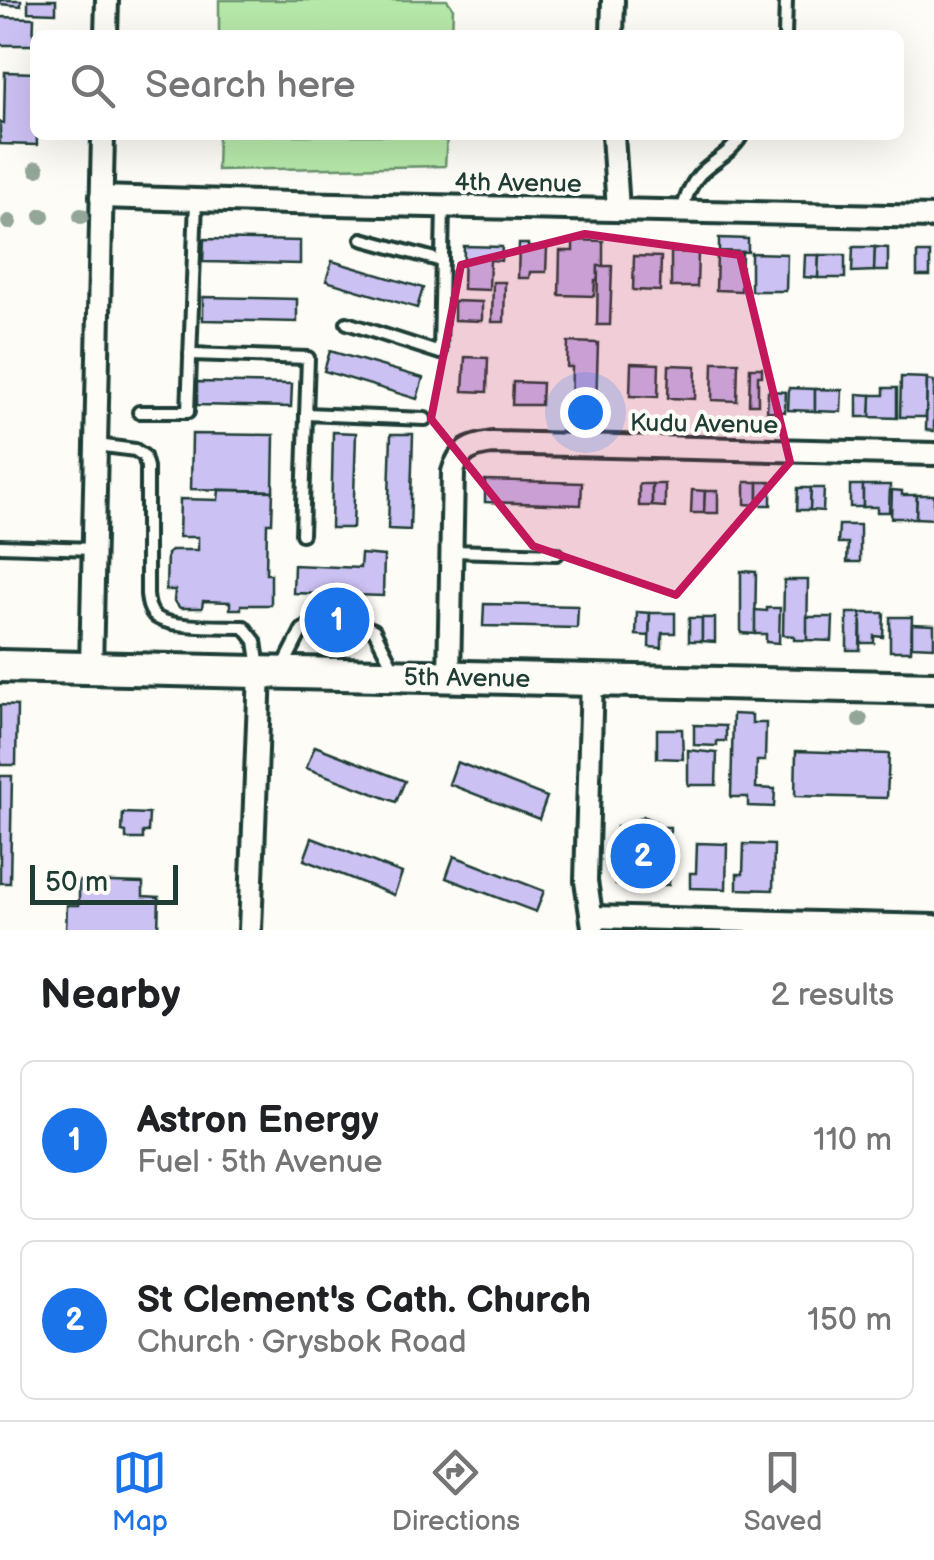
<!DOCTYPE html>
<html lang="en">
<head>
<meta charset="utf-8">
<style>
	:root { --surface:#fff; --page:#f2f2f2; --text:#202124; --muted:#757577; --line:#e0e0e0; --accent:#1a73e8 }
	body { margin:0; font-family:"Balsamiq Sans",sans-serif; background:var(--page); color:var(--text) }
	.scale { position:absolute; left:30px; bottom:25px; width:148px; box-sizing:border-box; padding-left:10px; border:5px solid #1f3d34; border-top:0; font-size:28px; line-height:35px; white-space:nowrap; color:#1f3d34; -webkit-text-stroke:8px #fdfcf7; paint-order:stroke }
	.you { position:absolute; left:585px; top:412px; width:35px; height:35px; margin:-25px; border:8px solid #fff; border-radius:50%; background:#1a73e8; box-shadow:0 0 0 15px #1a73e833 }
	.badge { display:grid; place-items:center; width:65px; height:65px; border-radius:50%; background:var(--accent); color:#fff; font-size:32px; font-weight:700 }
	.pin { position:absolute; translate:-50% -50%; border:5px solid #fff; box-shadow:0 2px 10px #0006 }
	.list { margin:0; padding:0; list-style:none }
	h2 { display:flex; justify-content:space-between; align-items:center; height:130px; margin:0; padding:0 40px; font-size:42px }
	h2 small { font-size:32px; font-weight:400; color:var(--muted) }
	.list li { display:grid; grid-template-columns:65px 1fr auto; gap:30px; align-items:center; box-sizing:border-box; height:160px; margin:0 20px 20px; padding:0 20px; border:2px solid var(--line); border-radius:15px }
	.list b { display:block; font-size:38px; white-space:nowrap }
	.list p { margin:0; font-size:32px; white-space:nowrap; color:var(--muted) }
	.list em { font-size:32px; font-style:normal; color:var(--muted) }
	.icon { flex:none; width:55px; height:55px; fill:none; stroke:currentColor; stroke-width:2; stroke-linecap:round; stroke-linejoin:round }
	.map { position:relative; flex:none; width:934px; height:930px; overflow:hidden }
	.search { position:absolute; background:var(--surface); box-shadow:0 10px 40px #0002; left:30px; right:30px; top:30px; height:110px; display:flex; align-items:center; gap:25px; box-sizing:border-box; padding:0 35px; border-radius:15px; color:var(--muted); font-size:38px }
	.sheet { height:490px; background:var(--surface) }
	nav { display:flex; justify-content:space-around; align-items:center; box-sizing:border-box; height:140px; border-top:2px solid var(--line); background:var(--surface); font-size:28px; color:var(--muted) }
	nav a { display:grid; justify-items:center; gap:5px }
	nav .on { color:var(--accent) }
	.map>svg:first-child { display:block }
	.green { fill:#b6e8a9; stroke:#6a926e; stroke-width:2.5 }
	.building { fill:#ccc1f3; stroke:#1f3d34; stroke-width:2.5 }
	.lines { fill:none; stroke-linecap:round; stroke-linejoin:round }
	.lane-casing { stroke:#1f3d34; stroke-width:18 }
	.street-casing { stroke:#1f3d34; stroke-width:28 }
	.secondary-casing { stroke:#1f3d34; stroke-width:38 }
	.lane { stroke:#fdfcf7; stroke-width:10 }
	.street { stroke:#fdfcf7; stroke-width:20 }
	.secondary { stroke:#fdfcf7; stroke-width:30 }
	.tree { fill:#93a698 }
	.marked { fill:#c2185b; fill-opacity:0.2; stroke:#c2185b; stroke-width:8; stroke-linejoin:round }
	.labels { text-anchor:middle; stroke-width:8; stroke-linejoin:round; paint-order:stroke }
	.street-label { font-size:25px; fill:#1f3d34; stroke:#fdfcf7 }
</style>
</head>
<body>
<div class="map">
<svg width="934" height="930" viewBox="0 0 934 930">
	<rect width="100%" height="100%" fill="#fdfcf7"/>
	<filter id="ink" filterUnits="userSpaceOnUse"><feTurbulence type="fractalNoise" baseFrequency=".01" numOctaves="2"/><feDisplacementMap in="SourceGraphic" scale="20" xChannelSelector="R" yChannelSelector="G"/><feConvolveMatrix kernelMatrix="1 2 1 2 8 2 1 2 1" color-interpolation-filters="sRGB"/></filter>
	<g filter="url(#ink)">
		<g class="green">
			<polygon points="219,0 447,0 453,8 452,35 219,35"/>
			<polygon points="218,135 447,135 445,166 217,170"/>
		</g>
		<g class="building">
			<polygon points="0,0 21,0 21,6 0,4"/>
			<polygon points="28,0 56,0 56,13 28,12"/>
			<polygon points="0,17 34,18 33,45 0,45"/>
			<polygon points="5,72 35,73 37,145 0,144 0,122 4,123"/>
			<polygon points="719,238 748,239 748,252 719,251"/>
			<polygon points="204,239 300,241 300,264 203,262"/>
			<polygon points="573,240 603,241 603,266 598,266 598,280 595,280 594,296 559,295 560,251 573,251"/>
			<polygon points="519,244 528,244 528,247 547,248 546,272 530,272 529,278 518,278"/>
			<polygon points="464,246 502,247 501,261 490,260 489,290 463,289"/>
			<polygon points="853,247 875,247 874,271 852,272"/>
			<polygon points="875,247 888,248 888,271 874,271"/>
			<polygon points="671,252 698,253 697,287 671,287"/>
			<polygon points="717,253 742,254 741,291 716,290"/>
			<polygon points="751,253 787,254 786,291 751,291"/>
			<rect x="917" y="253" width="13" height="23"/>
			<polygon points="805,255 819,255 818,278 804,277"/>
			<polygon points="819,255 845,255 845,278 818,278"/>
			<polygon points="634,256 661,257 660,291 633,290"/>
			<polygon points="332,261 423,288 417,308 326,281"/>
			<polygon points="598,266 612,266 610,325 597,325"/>
			<polygon points="493,282 505,282 504,322 492,322"/>
			<polygon points="203,297 297,299 297,322 203,320"/>
			<polygon points="454,301 482,302 482,321 454,320"/>
			<polygon points="568,342 598,343 596,407 571,406 572,367 567,367"/>
			<polygon points="330,351 423,378 417,399 324,371"/>
			<polygon points="465,357 488,358 487,392 463,391"/>
			<polygon points="713,362 738,362 737,401 712,400"/>
			<polygon points="631,363 659,364 658,397 630,396"/>
			<polygon points="669,365 696,366 695,399 668,398"/>
			<polygon points="750,368 762,368 762,376 758,376 758,404 749,404"/>
			<polygon points="901,377 927,378 926,417 900,417"/>
			<polygon points="927,380 934,381 934,431 926,430"/>
			<polygon points="197,382 292,384 291,407 197,405"/>
			<polygon points="513,382 542,383 541,405 512,405"/>
			<polygon points="789,388 815,389 815,411 788,410"/>
			<polygon points="884,388 897,388 897,418 870,417 871,395 884,395"/>
			<polygon points="815,389 842,390 841,412 815,411"/>
			<polygon points="768,391 786,392 785,412 767,411"/>
			<polygon points="857,394 871,395 870,417 857,417"/>
			<polygon points="333,432 356,433 353,528 331,528"/>
			<polygon points="192,434 274,435 273,491 191,489"/>
			<polygon points="391,434 413,434 410,530 388,529"/>
			<polygon points="485,480 582,483 581,505 485,502"/>
			<polygon points="745,482 758,482 758,505 745,504"/>
			<rect x="758" y="482" width="13" height="23"/>
			<rect x="639" y="484" width="13" height="22"/>
			<polygon points="652,484 665,484 665,507 652,506"/>
			<rect x="850" y="485" width="13" height="22"/>
			<polygon points="863,485 890,485 889,512 877,512 877,507 863,507"/>
			<polygon points="798,488 811,488 810,510 797,510"/>
			<polygon points="811,488 824,488 823,511 810,510"/>
			<polygon points="219,490 273,491 272,523 267,523 266,574 271,574 271,605 241,605 241,609 230,609 230,602 203,601 202,608 180,608 174,601 175,590 166,590 167,554 172,550 198,550 198,537 179,537 180,499 218,500"/>
			<polygon points="692,490 705,491 704,513 691,513"/>
			<polygon points="892,490 902,491 902,495 917,495 916,518 891,518"/>
			<polygon points="705,491 718,491 718,513 704,513"/>
			<polygon points="917,495 934,495 934,519 916,518"/>
			<polygon points="839,525 860,525 860,562 847,562 848,543 838,543"/>
			<polygon points="361,554 384,556 383,596 293,593 294,565 360,568"/>
			<polygon points="741,571 756,572 755,634 741,633"/>
			<polygon points="784,580 808,580 807,640 794,640 794,636 783,635"/>
			<polygon points="318,594 356,595 354,645 317,644"/>
			<polygon points="484,604 578,606 577,628 483,626"/>
			<polygon points="767,608 780,608 779,643 766,642 766,634 755,634 755,610 767,611"/>
			<polygon points="637,612 650,613 649,636 636,635"/>
			<polygon points="650,613 675,613 675,633 662,633 662,648 649,647"/>
			<polygon points="847,613 861,613 860,650 847,650"/>
			<polygon points="861,613 884,613 883,637 874,636 874,643 861,643"/>
			<polygon points="807,617 833,617 832,641 807,640"/>
			<polygon points="890,617 912,617 911,651 890,651"/>
			<rect x="689" y="618" width="13" height="23"/>
			<polygon points="702,618 715,618 715,642 702,641"/>
			<polygon points="912,624 934,625 934,647 912,646"/>
			<polygon points="0,705 17,706 16,765 0,765"/>
			<polygon points="733,714 752,715 752,723 766,723 765,761 757,761 756,788 775,789 774,807 748,806 748,797 731,797"/>
			<polygon points="694,725 726,726 726,741 717,741 717,746 694,745"/>
			<polygon points="657,729 682,729 683,759 657,758"/>
			<polygon points="315,746 405,781 396,802 306,768"/>
			<polygon points="688,750 717,753 716,785 688,785"/>
			<polygon points="796,751 889,754 887,798 795,796"/>
			<polygon points="457,762 547,797 539,819 449,784"/>
			<polygon points="0,776 12,776 10,883 0,883"/>
			<polygon points="123,813 149,814 148,832 143,832 143,839 126,839 126,832 122,831"/>
			<polygon points="643,816 655,822 655,827 670,827 669,885 616,884 617,827 632,827 632,823"/>
			<polygon points="312,838 402,873 394,895 304,860"/>
			<polygon points="697,843 727,844 726,889 690,888 690,873 696,873"/>
			<polygon points="744,844 774,845 773,890 737,889 737,874 743,874"/>
			<polygon points="454,856 544,891 536,912 446,878"/>
			<polygon points="79,881 143,883 143,896 159,897 158,930 66,930 67,905 79,905"/>
		</g>
		<g class="lines">
			<defs>
				<g id="lane">
					<polyline points="785,35 786,0"/>
					<path d="M682,211c4,-14 8,-26 18,-37 14,-14 32,-21 42,-39"/>
					<polyline points="362,239 442,261"/>
					<polyline points="347,323 440,353 443,207"/>
					<polyline points="190,354 308,358 302,534"/>
					<polyline points="139,412 188,412 196,201"/>
					<polyline points="306,414 425,419"/>
					<path d="M97,445l38,5 9,6 3,11v128c1,8 2,16 9,22 17,12 67,9 88,10l11,14 4,27"/>
					<polyline points="0,546 94,549"/>
					<polyline points="452,551 557,554"/>
					<polyline points="355,622 374,630 396,673"/>
					<polyline points="283,667 302,630 317,620"/>
				</g>
				<g id="street">
					<polyline points="106,35 107,0"/>
					<polyline points="612,35 613,0"/>
					<polyline points="613,135 618,209"/>
					<polyline points="101,197 290,203 934,217"/>
					<polyline points="91,668 103,135"/>
					<path d="M449,677l4,-205c6,-22 18,-26 39,-29l442,11"/>
					<polyline points="592,679 586,881 593,927"/>
					<polyline points="592,917 934,926"/>
					<polyline points="250,930 260,672"/>
				</g>
				<polyline id="secondary" points="0,666 934,688"/>
			</defs>
			<use href="#lane" class="lane-casing"/>
			<use href="#street" class="street-casing"/>
			<use href="#secondary" class="secondary-casing"/>
			<use href="#lane" class="lane"/>
			<use href="#street" class="street"/>
			<use href="#secondary" class="secondary"/>
		</g>
		<g class="tree">
			<circle cx="37" cy="169" r="8"/>
			<circle cx="42" cy="216" r="8"/>
			<circle cx="81" cy="216" r="8"/>
			<circle cx="9" cy="222" r="8"/>
			<circle cx="860" cy="720" r="8"/>
		</g>
	</g>
	<path class="marked" d="M585,234l155,21 50,207 -114,133 -143,-49 -102,-127 30,-154z"/>
	<g class="labels">
		<g class="street-label">
			<text transform="translate(518 182) rotate(1)" y="9">4th Avenue</text>
			<text transform="translate(704 423) rotate(1)" y="9">Kudu Avenue</text>
			<text transform="translate(467 677) rotate(1)" y="9">5th Avenue</text>
		</g>
	</g>
</svg>
<div class="scale">50 m</div>
<div class="you"></div>
<div class="pin badge" style="left:337px;top:620px">1</div>
<div class="pin badge" style="left:643px;top:856px">2</div>
<div class="search"><svg class="icon" aria-label="search" viewBox="0 0 24 24"><circle cx="10" cy="10" r="6"/><path d="M15 15l6 6"/></svg>Search here</div>
</div>
<section class="sheet">
<h2>Nearby<small>2 results</small></h2>
<ul class="list">
<li><span class="badge">1</span><div><b>Astron Energy</b><p>Fuel · 5th Avenue</p></div><em>110 m</em></li>
<li><span class="badge">2</span><div><b>St Clement's Cath. Church</b><p>Church · Grysbok Road</p></div><em>150 m</em></li>
</ul>
</section>
<nav>
<a class="on"><svg class="icon" aria-label="map" viewBox="0 0 24 24"><path d="M3 6l6-2 6 2 6-2v14l-6 2-6-2-6 2zM9 4v14M15 6v14"/></svg>Map</a>
<a><svg class="icon" aria-label="directions" viewBox="0 0 24 24"><path d="M12 3l9 9-9 9-9-9zM9 14v-3h6M13 9l2 2-2 2"/></svg>Directions</a>
<a><svg class="icon" aria-label="saved" viewBox="0 0 24 24"><path d="M7 4h10v16l-5-4-5 4z"/></svg>Saved</a>
</nav>
</body>
</html>
